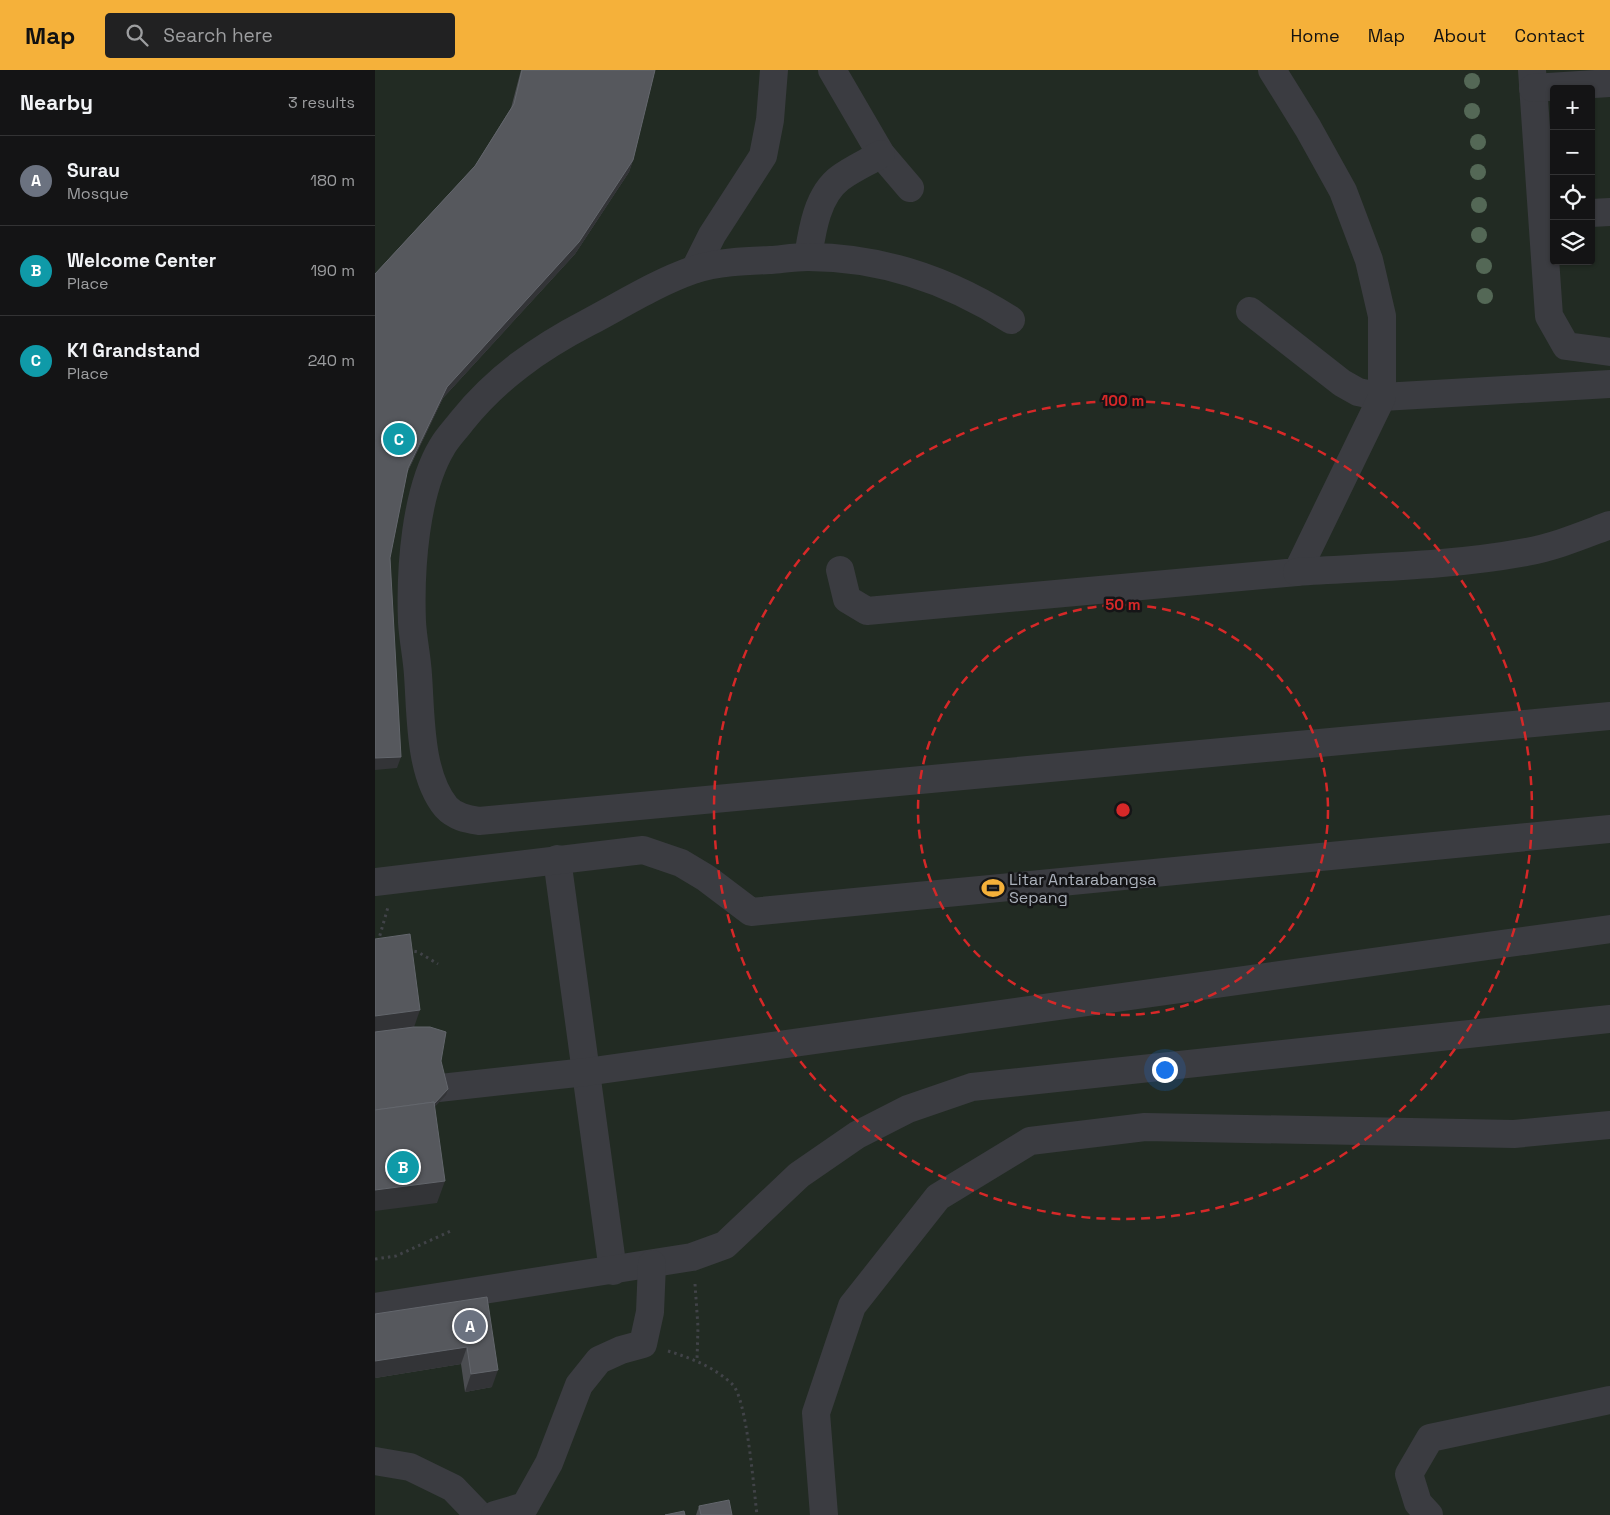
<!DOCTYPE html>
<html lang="en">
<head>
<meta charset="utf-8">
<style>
	:root { --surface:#141415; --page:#212122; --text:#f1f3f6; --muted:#9d9ea0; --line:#333334; --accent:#f5b13a }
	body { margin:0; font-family:"Space Grotesk",sans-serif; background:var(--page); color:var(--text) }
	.controls { position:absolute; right:15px; top:15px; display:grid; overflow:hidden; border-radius:5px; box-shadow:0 1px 4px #0004 }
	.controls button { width:45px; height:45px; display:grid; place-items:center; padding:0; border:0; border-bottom:1px solid var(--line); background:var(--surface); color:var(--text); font:25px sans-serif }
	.you { position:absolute; left:789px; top:999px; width:18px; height:18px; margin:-12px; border:4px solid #fff; border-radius:50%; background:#1a73e8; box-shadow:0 0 0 8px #1a73e833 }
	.badge { display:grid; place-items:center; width:32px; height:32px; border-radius:50%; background:var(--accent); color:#fff; font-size:16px; font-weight:700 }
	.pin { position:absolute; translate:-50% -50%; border:2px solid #fff; box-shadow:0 1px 5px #0006 }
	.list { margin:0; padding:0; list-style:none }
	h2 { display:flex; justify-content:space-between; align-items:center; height:65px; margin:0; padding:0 20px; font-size:21px }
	h2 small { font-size:16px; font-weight:400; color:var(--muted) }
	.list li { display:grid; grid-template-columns:32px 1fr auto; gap:15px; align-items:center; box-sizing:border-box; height:90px; padding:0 20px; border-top:1px solid var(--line) }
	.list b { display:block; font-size:19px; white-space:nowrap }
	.list p { margin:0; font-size:16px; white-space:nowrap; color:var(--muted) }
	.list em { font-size:16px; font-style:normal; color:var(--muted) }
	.icon { flex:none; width:28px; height:28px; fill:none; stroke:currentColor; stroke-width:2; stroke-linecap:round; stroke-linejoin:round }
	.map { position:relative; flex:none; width:1235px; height:1445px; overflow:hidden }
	header { display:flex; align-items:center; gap:30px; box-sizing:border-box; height:70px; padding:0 25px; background:var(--accent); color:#111 }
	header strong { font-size:24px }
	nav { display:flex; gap:28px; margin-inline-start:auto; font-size:18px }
	.search { width:350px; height:45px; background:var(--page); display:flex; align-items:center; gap:12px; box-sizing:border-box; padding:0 18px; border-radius:5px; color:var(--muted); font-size:19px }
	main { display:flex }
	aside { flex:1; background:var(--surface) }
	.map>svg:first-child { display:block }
	.green { fill:#222b23; fill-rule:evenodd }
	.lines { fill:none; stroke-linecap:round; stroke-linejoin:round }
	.path { stroke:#414348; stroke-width:3; stroke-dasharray:2.5 4; stroke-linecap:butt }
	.minor { stroke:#3b3c41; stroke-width:28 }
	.tree { fill:#546856 }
	.wall { fill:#4b4d51 }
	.shaded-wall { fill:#333437 }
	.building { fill:#56585d; stroke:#63666c }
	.ring { fill:none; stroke:#d62828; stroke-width:2.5; stroke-dasharray:9 6 }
	.labels { text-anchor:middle; stroke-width:5; stroke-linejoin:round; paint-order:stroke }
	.poi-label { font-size:16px; fill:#acb2bc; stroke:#151517; text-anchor:start }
	.centre { fill:#d62828; stroke:#151517; stroke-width:2.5 }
	.ring-label { font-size:15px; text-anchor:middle; font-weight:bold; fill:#d62828; stroke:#151517; stroke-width:5; stroke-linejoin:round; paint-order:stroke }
</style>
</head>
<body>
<header>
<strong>Map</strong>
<div class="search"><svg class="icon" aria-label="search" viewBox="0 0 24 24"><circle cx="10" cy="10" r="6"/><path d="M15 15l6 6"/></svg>Search here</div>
<nav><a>Home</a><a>Map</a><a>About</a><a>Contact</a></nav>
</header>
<main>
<aside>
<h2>Nearby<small>3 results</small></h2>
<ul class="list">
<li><span class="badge" style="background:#6b7280">A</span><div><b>Surau</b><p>Mosque</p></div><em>180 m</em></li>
<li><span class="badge" style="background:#0f9aa8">B</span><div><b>Welcome Center</b><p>Place</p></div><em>190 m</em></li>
<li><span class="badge" style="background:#0f9aa8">C</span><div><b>K1 Grandstand</b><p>Place</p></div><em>240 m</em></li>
</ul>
</aside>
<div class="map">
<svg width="1235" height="1445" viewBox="0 0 1235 1445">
	<rect width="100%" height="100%" fill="#1a1a1c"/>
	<path class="green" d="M0,0h1235v1445h-1235zM1179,19h37v172h-37z"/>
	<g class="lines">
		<g class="path">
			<polyline points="3,872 13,837"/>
			<polyline points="33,880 43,882 63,894"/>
			<polyline points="0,1189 21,1186 78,1160"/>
			<polyline points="320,1214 323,1257 322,1290"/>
			<path d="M293,1281c23,7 46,16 64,33 15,13 22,108 25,131"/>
		</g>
		<g class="minor">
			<polyline points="457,0 506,84 535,118"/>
			<polyline points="1157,0 1174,246 1191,276 1235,282"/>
			<polyline points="1158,18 1235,13"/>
			<polyline points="1216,143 1235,142"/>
			<path d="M433,187c4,-26 9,-62 32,-79 12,-9 28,-16 41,-24"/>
			<polyline points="320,199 337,165 388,86 395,50 399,0"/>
			<polyline points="875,241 967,313 983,322 1007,327 1235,314"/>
			<path d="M636,250c-61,-39 -130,-63 -203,-63 -13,0 -25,2 -37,3 -26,1 -54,2 -78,10 -37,13 -70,34 -104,52 -50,26 -93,56 -128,100 -6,8 -14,16 -19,25 -27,45 -32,123 -30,175 1,18 5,35 6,53 3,40 1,99 28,132 9,10 21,12 33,14l1131,-105"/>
			<polyline points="465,500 472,529 492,541 922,502 1007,327 1007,246 994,190 968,121 933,58 897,0"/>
			<path d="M922,502c76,-5 154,-6 229,-20 29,-5 57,-17 84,-27"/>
			<polyline points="182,789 238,1201"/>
			<polyline points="0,812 268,780 306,793 331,808 376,842 1235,759"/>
			<polyline points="0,1025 211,1002 1235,859"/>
			<polyline points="0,1237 317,1187 350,1175 424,1105 482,1065 533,1039 597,1017 1235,949"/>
			<polyline points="0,1391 35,1397 78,1418 104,1445"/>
			<polyline points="120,1445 150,1436 174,1393 204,1315 224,1290 246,1280 268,1274 275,1242 277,1194"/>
			<polyline points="449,1445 441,1343 477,1236 563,1127 655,1071 770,1057 1139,1064 1235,1055"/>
			<polyline points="1054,1445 1043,1433 1034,1404 1055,1368 1235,1330"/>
		</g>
	</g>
	<g class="tree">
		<circle cx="1097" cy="11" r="8"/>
		<circle cx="1097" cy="41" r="8"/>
		<circle cx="1103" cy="72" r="8"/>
		<circle cx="1103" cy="102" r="8"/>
		<circle cx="1104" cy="135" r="8"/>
		<circle cx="1104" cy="165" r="8"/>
		<circle cx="1109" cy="196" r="8"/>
		<circle cx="1110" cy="226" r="8"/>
	</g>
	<g class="wall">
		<polygon points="146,0 280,0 258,90 254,102 200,184 68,328 32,403 15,488 22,698 0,204 100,96 136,38"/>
		<polygon points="112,1227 117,1317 90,1322 86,1294 0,1308"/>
		<polygon points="324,1436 357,1445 321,1445"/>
	</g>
	<g class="shaded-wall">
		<polygon points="258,90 254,102 200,184 68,328 28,410 33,398 72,317"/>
		<polygon points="26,687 22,698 0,700 0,688"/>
		<polygon points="45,940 37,963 0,968 0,946"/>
		<polygon points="73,1019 71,1025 56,1041 58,1035"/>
		<polygon points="70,1111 62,1133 0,1141 0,1120"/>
		<polygon points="92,1277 86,1294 0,1308 0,1291"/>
		<polygon points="123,1300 117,1317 90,1322 96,1304"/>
	</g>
	<g class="building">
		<polygon points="147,0 280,0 258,90 204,172 72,317 33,398 15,488 26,687 0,688 0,204 100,96 139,34"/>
		<polygon points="35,864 45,940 0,946 0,869"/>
		<polygon points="39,957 55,957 71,962 66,991 73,1019 59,1034 59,1032 0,1040 0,962"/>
		<polygon points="59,1032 70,1111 0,1120 0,1040"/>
		<polygon points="112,1227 123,1300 96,1304 92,1277 0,1291 0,1244"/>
		<polygon points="354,1430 357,1445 326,1445 324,1436"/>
		<polygon points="309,1441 310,1445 290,1445"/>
	</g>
	<g class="ring">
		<circle cx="748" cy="740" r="205"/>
		<circle cx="748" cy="740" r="409"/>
	</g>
	<defs>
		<symbol id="stadium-bare" viewBox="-9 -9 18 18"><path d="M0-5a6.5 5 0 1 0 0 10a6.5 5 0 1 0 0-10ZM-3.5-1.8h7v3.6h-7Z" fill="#f5b13a" stroke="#151517" stroke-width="2.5" paint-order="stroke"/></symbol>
	</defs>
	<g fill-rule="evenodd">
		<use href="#stadium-bare" x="602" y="802" width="32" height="32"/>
	</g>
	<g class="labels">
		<g class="poi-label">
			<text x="634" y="815">Litar Antarabangsa<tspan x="634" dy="18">Sepang</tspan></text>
		</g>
	</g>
	<circle cx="748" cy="740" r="8" class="centre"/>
	<g class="ring-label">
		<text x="748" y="336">100 m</text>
		<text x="748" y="540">50 m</text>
	</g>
</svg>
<div class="controls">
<button>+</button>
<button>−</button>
<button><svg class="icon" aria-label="locate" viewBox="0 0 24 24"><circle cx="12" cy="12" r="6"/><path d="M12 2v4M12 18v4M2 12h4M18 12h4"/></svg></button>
<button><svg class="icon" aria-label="layers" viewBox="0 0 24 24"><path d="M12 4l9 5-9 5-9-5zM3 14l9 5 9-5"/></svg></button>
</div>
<div class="you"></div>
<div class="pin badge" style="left:95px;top:1256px;background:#6b7280">A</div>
<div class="pin badge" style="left:28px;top:1097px;background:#0f9aa8">B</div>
<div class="pin badge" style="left:24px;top:369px;background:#0f9aa8">C</div>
</div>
</main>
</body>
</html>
